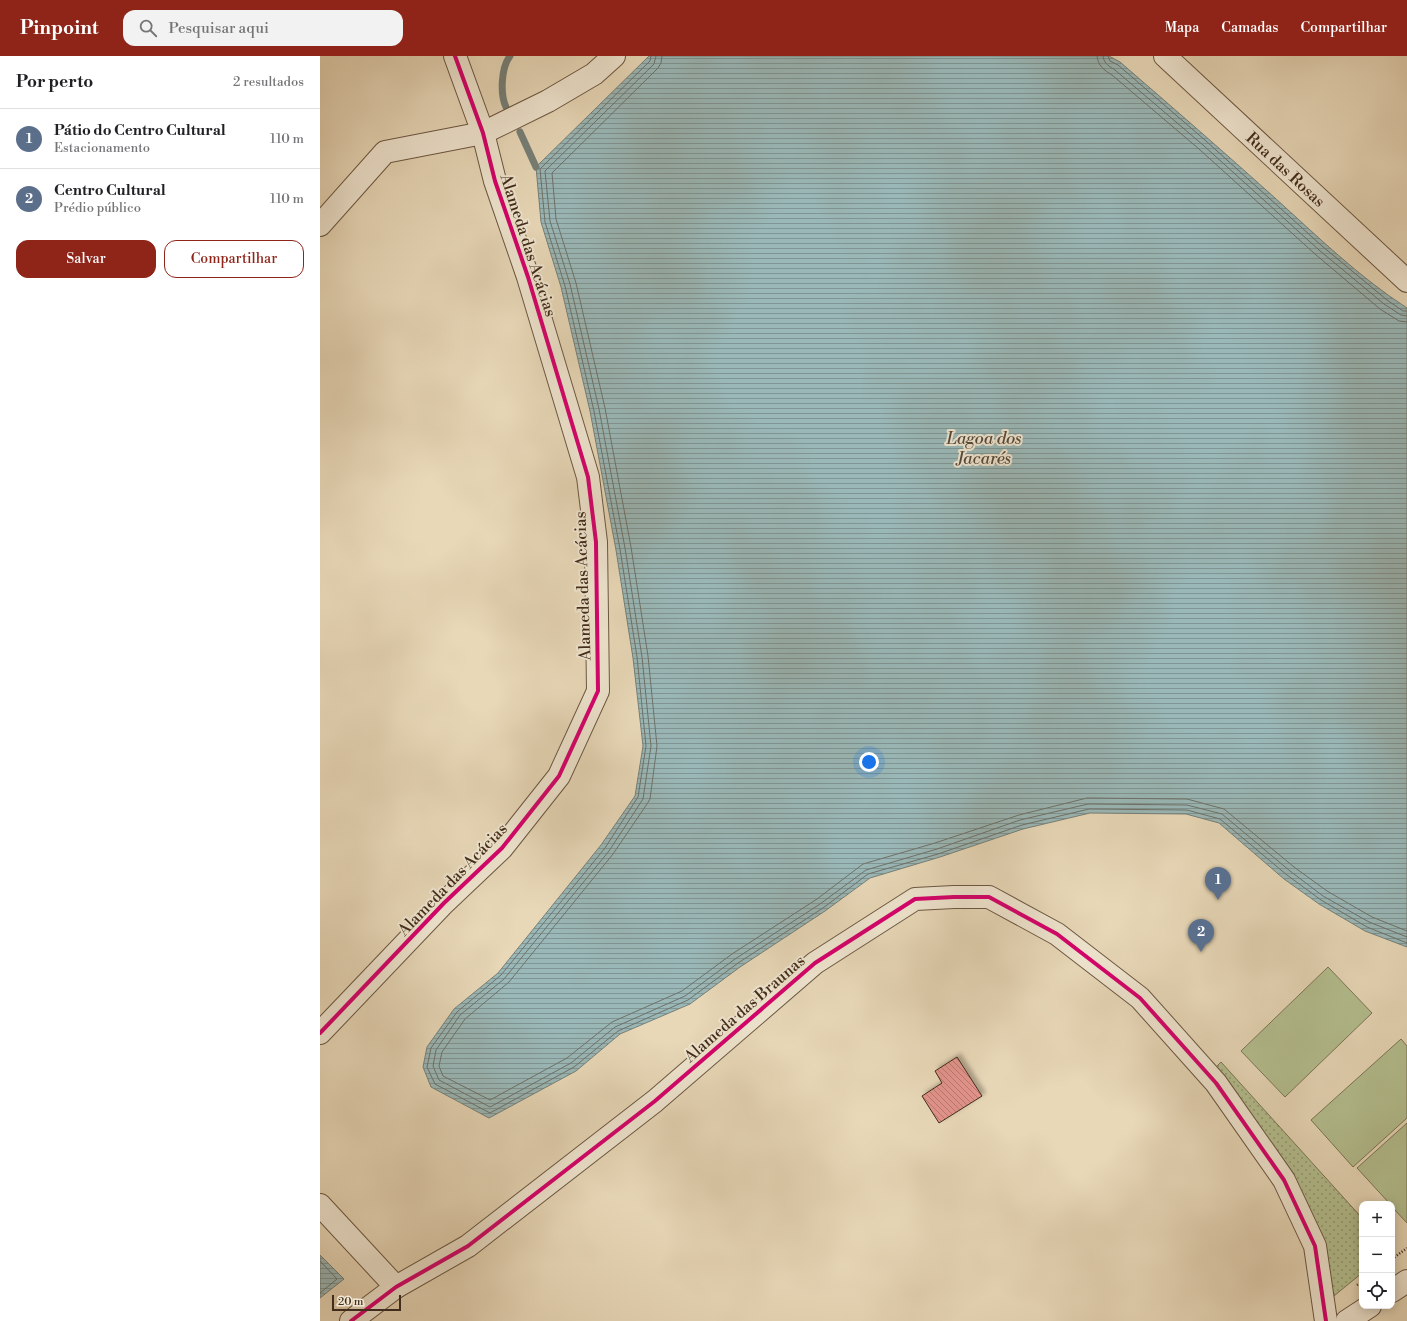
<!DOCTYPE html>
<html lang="pt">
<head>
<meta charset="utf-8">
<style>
	:root { --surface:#fff; --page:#f2f2f2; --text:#202124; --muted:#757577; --line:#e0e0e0; --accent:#8f2418 }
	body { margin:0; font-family:"Libre Bodoni",serif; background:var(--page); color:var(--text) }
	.controls { position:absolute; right:12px; bottom:12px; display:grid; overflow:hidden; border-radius:8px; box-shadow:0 2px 10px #0003 }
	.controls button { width:36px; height:36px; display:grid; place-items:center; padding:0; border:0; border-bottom:1px solid var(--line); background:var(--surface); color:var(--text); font:20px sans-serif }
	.scale { position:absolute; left:12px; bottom:10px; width:69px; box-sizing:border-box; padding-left:4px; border:2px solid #422c1b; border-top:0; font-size:11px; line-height:14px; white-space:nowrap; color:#422c1b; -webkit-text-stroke:3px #f0e6d1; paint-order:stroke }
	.you { position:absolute; left:549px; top:706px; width:14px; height:14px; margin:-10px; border:3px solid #fff; border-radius:50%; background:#1a73e8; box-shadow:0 0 0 6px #1a73e833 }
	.badge { display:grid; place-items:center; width:26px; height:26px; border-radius:50%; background:var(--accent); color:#fff; font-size:13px; font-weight:700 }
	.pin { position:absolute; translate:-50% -33px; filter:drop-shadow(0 1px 2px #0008) }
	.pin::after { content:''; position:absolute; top:21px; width:14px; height:12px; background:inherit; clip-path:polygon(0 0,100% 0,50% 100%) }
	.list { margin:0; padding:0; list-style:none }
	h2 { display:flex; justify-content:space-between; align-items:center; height:52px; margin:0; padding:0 16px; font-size:17px }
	h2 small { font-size:13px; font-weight:400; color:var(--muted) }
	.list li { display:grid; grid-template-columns:26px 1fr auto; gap:12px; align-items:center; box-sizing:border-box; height:60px; padding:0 16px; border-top:1px solid var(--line) }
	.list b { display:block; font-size:15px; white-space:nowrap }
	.list p { margin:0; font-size:13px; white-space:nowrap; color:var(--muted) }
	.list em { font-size:13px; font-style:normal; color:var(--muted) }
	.actions { display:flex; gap:8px; padding:12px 16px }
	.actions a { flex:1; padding:9px 0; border:1px solid var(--accent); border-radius:12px; text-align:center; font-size:14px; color:var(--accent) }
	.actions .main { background:var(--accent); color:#fff }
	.icon { flex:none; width:22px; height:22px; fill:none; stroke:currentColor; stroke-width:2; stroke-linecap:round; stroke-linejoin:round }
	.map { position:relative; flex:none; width:1087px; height:1265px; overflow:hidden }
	header { display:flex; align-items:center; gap:24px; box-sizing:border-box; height:56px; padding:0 20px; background:var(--accent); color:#fff }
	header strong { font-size:19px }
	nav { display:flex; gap:22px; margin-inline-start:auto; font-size:14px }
	.search { width:280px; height:36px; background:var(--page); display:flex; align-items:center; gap:10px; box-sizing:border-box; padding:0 14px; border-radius:12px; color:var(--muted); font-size:15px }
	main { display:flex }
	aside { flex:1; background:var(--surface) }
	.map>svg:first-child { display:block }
	.grass { fill:url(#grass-dots); stroke:#7b7656 }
	.garden { fill:#b4bf90; stroke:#7b7656 }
	.water { fill:url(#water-rules); stroke:#778079 }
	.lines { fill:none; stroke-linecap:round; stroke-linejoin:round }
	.shore { stroke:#6e726a; stroke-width:1 }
	.stream { stroke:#778079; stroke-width:7 }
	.building { fill:url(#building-back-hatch); stroke:#422c1b; filter:url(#shadow) }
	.minor-casing { stroke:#6c5742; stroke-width:24 }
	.path { stroke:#422c1b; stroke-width:2.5; stroke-dasharray:1 2; stroke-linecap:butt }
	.minor { stroke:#f0e6d1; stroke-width:22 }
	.cycleway-casing { stroke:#f0e6d1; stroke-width:6 }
	.cycleway { stroke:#d6006c; stroke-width:4 }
	.labels { text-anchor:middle; stroke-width:4; stroke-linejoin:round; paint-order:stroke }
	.street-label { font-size:16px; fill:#422c1b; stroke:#f0e6d1 }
	.water-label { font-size:17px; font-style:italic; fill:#54483a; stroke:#f0e6d1 }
</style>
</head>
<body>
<header>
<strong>Pinpoint</strong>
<div class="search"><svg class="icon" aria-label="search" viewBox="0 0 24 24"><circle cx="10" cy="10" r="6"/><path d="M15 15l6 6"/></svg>Pesquisar aqui</div>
<nav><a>Mapa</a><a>Camadas</a><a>Compartilhar</a></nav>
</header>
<main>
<aside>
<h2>Por perto<small>2 resultados</small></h2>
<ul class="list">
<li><span class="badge" style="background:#5c6f8a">1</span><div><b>Pátio do Centro Cultural</b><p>Estacionamento</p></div><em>110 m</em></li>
<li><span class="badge" style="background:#5c6f8a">2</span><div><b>Centro Cultural</b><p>Prédio público</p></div><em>110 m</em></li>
</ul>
<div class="actions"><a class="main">Salvar</a><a>Compartilhar</a></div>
</aside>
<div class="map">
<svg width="1087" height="1265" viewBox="0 0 1087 1265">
	<defs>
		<pattern id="grass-dots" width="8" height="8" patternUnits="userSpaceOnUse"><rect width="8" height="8" fill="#b4bf90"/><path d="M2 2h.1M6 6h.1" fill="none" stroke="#949b75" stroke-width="1.8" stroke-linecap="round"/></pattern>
		<pattern id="water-rules" width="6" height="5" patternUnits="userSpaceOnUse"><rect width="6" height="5" fill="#9ab8b8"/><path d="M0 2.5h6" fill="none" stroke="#7f9695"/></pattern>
		<pattern id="building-back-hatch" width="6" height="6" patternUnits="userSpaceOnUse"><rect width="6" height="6" fill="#e2938b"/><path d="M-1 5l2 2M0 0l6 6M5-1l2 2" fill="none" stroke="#b97871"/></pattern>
		<filter id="shadow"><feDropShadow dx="3.5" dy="-3.5" stdDeviation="2" flood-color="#0004"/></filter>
	</defs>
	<rect width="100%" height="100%" fill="#e8d8b8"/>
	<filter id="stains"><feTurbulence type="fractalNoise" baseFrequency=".005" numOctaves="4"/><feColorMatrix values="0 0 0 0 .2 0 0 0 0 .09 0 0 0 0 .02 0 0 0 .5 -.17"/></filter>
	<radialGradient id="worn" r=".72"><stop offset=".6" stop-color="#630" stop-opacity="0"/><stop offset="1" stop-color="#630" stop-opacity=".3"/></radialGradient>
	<polygon class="grass" points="901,1006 1042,1162 1042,1217 1009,1244 1001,1184 896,1011"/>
	<g class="garden">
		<polygon points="1008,911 1052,957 965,1041 921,995"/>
		<polygon points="1081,983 1087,990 1087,1062 1033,1111 991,1064"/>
		<polygon points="1087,1067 1087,1167 1072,1151 1072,1148 1070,1148 1037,1112"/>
	</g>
	<g class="water">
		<path d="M329,0h460l11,6c52,45 104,90 155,136 42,38 84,79 132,110v639l-42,-16 -46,-27 -35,-25 -65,-56 -33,-9 -96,-1 -67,16 -83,28 -70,21 -45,33 -85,56 -50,37 -70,30 -44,37 -87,47 -58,-31 -8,-20 4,-20 27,-38 44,-36 103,-128 34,-49 8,-50 -10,-88 -17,-108 -26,-139 -29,-124 -20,-65 -5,-55z"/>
		<polygon points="0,1199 24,1223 0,1242"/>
	</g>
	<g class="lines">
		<g class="shore">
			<polyline points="331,0 330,5 220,113 225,166 245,230 274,355 300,493 317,601 326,690 318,741 285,792 181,919 137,956 111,992 107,1011 115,1028 170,1057 254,1011 298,975 368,944 418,907 503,852 548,818 618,798 702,769 769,753 867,754 900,763 967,819 1001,844 1047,871 1087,887"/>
			<polyline points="336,0 334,8 225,115 230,165 250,228 279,353 305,492 322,601 331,690 323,743 289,795 184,923 140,959 116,994 113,1010 119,1024 170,1051 251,1007 295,971 365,940 415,903 500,848 546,814 617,793 700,764 768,748 867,749 902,758 970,815 1003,840 1049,866 1087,881"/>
			<polyline points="342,0 341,7 338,12 232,117 236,163 256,227 285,352 311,491 328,600 337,690 330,743 327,748 293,798 189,926 145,963 122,996 119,1010 123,1020 170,1044 247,1002 292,966 362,935 412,898 497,843 543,808 615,787 699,759 767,742 867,743 904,753 974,811 1007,835 1052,861 1087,875"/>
			<path d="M777,0c1,10 7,14 15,19l87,74 116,105 65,55 19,12 8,1"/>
			<path d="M783,0c1,8 6,10 12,14l88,75 116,105 65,54 17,11 6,1"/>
			<polyline points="788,0 790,5 798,9 886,85 1002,190 1067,244 1083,255 1087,255"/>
			<polyline points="0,1205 17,1223 0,1237"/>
		</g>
		<g class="stream">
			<path d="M186,51c-6,-13 -5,-39 4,-51"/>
			<polyline points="200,76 216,111"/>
		</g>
	</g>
	<polygon class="building" points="637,1001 662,1040 619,1067 602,1040 622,1027 615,1015"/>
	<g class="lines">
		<defs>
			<g id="minor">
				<polyline points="845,0 1087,225"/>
				<polyline points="0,169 65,96 163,77 228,45 274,18 294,0"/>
				<polyline points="0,977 124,847 182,792 239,720 278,635 276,486 268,421 208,221 175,125 163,77 135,0"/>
				<polyline points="0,1149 76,1231"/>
				<polyline points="1072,1235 1087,1225"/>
				<polyline points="31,1265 76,1231 148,1190 335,1045 495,907 595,843 634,841 669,841 737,878 820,942 896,1027 964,1124 995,1190 1006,1265"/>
				<polyline points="1027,1265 1050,1250"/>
			</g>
		</defs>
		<use href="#minor" class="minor-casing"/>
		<g class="path">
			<polyline points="1072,1203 1087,1192"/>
			<polyline points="1037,1229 1042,1226"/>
		</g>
		<use href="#minor" class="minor"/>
		<defs>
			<g id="cycleway">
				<polyline points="0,977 124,847 182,792 239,720 278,635 276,486 268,421 208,221 175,125 163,77 135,0"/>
				<polyline points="31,1265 76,1231 148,1190 335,1045 495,907 595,843 634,841 669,841 737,878 820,942 896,1027 964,1124 995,1190 1006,1265"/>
			</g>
		</defs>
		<use href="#cycleway" class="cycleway-casing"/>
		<use href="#cycleway" class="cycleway"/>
	</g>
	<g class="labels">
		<g class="street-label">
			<text transform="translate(966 113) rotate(43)" y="6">Rua das Rosas</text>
			<text transform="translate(209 189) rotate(72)" y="6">Alameda das Acácias</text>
			<text transform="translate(262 530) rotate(-92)" y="6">Alameda das Acácias</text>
			<text transform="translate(132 823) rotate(-46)" y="6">Alameda das Acácias</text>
			<text transform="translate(424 952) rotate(-41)" y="6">Alameda das Braunas</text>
		</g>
		<g class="water-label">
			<text x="664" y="388">Lagoa dos<tspan x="664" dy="20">Jacarés</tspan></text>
		</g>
	</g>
	<rect width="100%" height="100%" filter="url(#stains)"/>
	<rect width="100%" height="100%" fill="url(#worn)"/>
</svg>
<div class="controls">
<button>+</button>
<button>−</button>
<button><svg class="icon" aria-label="locate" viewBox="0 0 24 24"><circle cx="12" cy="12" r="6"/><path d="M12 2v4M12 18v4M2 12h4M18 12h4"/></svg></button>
</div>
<div class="scale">20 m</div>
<div class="you"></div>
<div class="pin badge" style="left:898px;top:844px;background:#5c6f8a">1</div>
<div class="pin badge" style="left:881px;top:896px;background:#5c6f8a">2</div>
</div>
</main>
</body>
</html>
